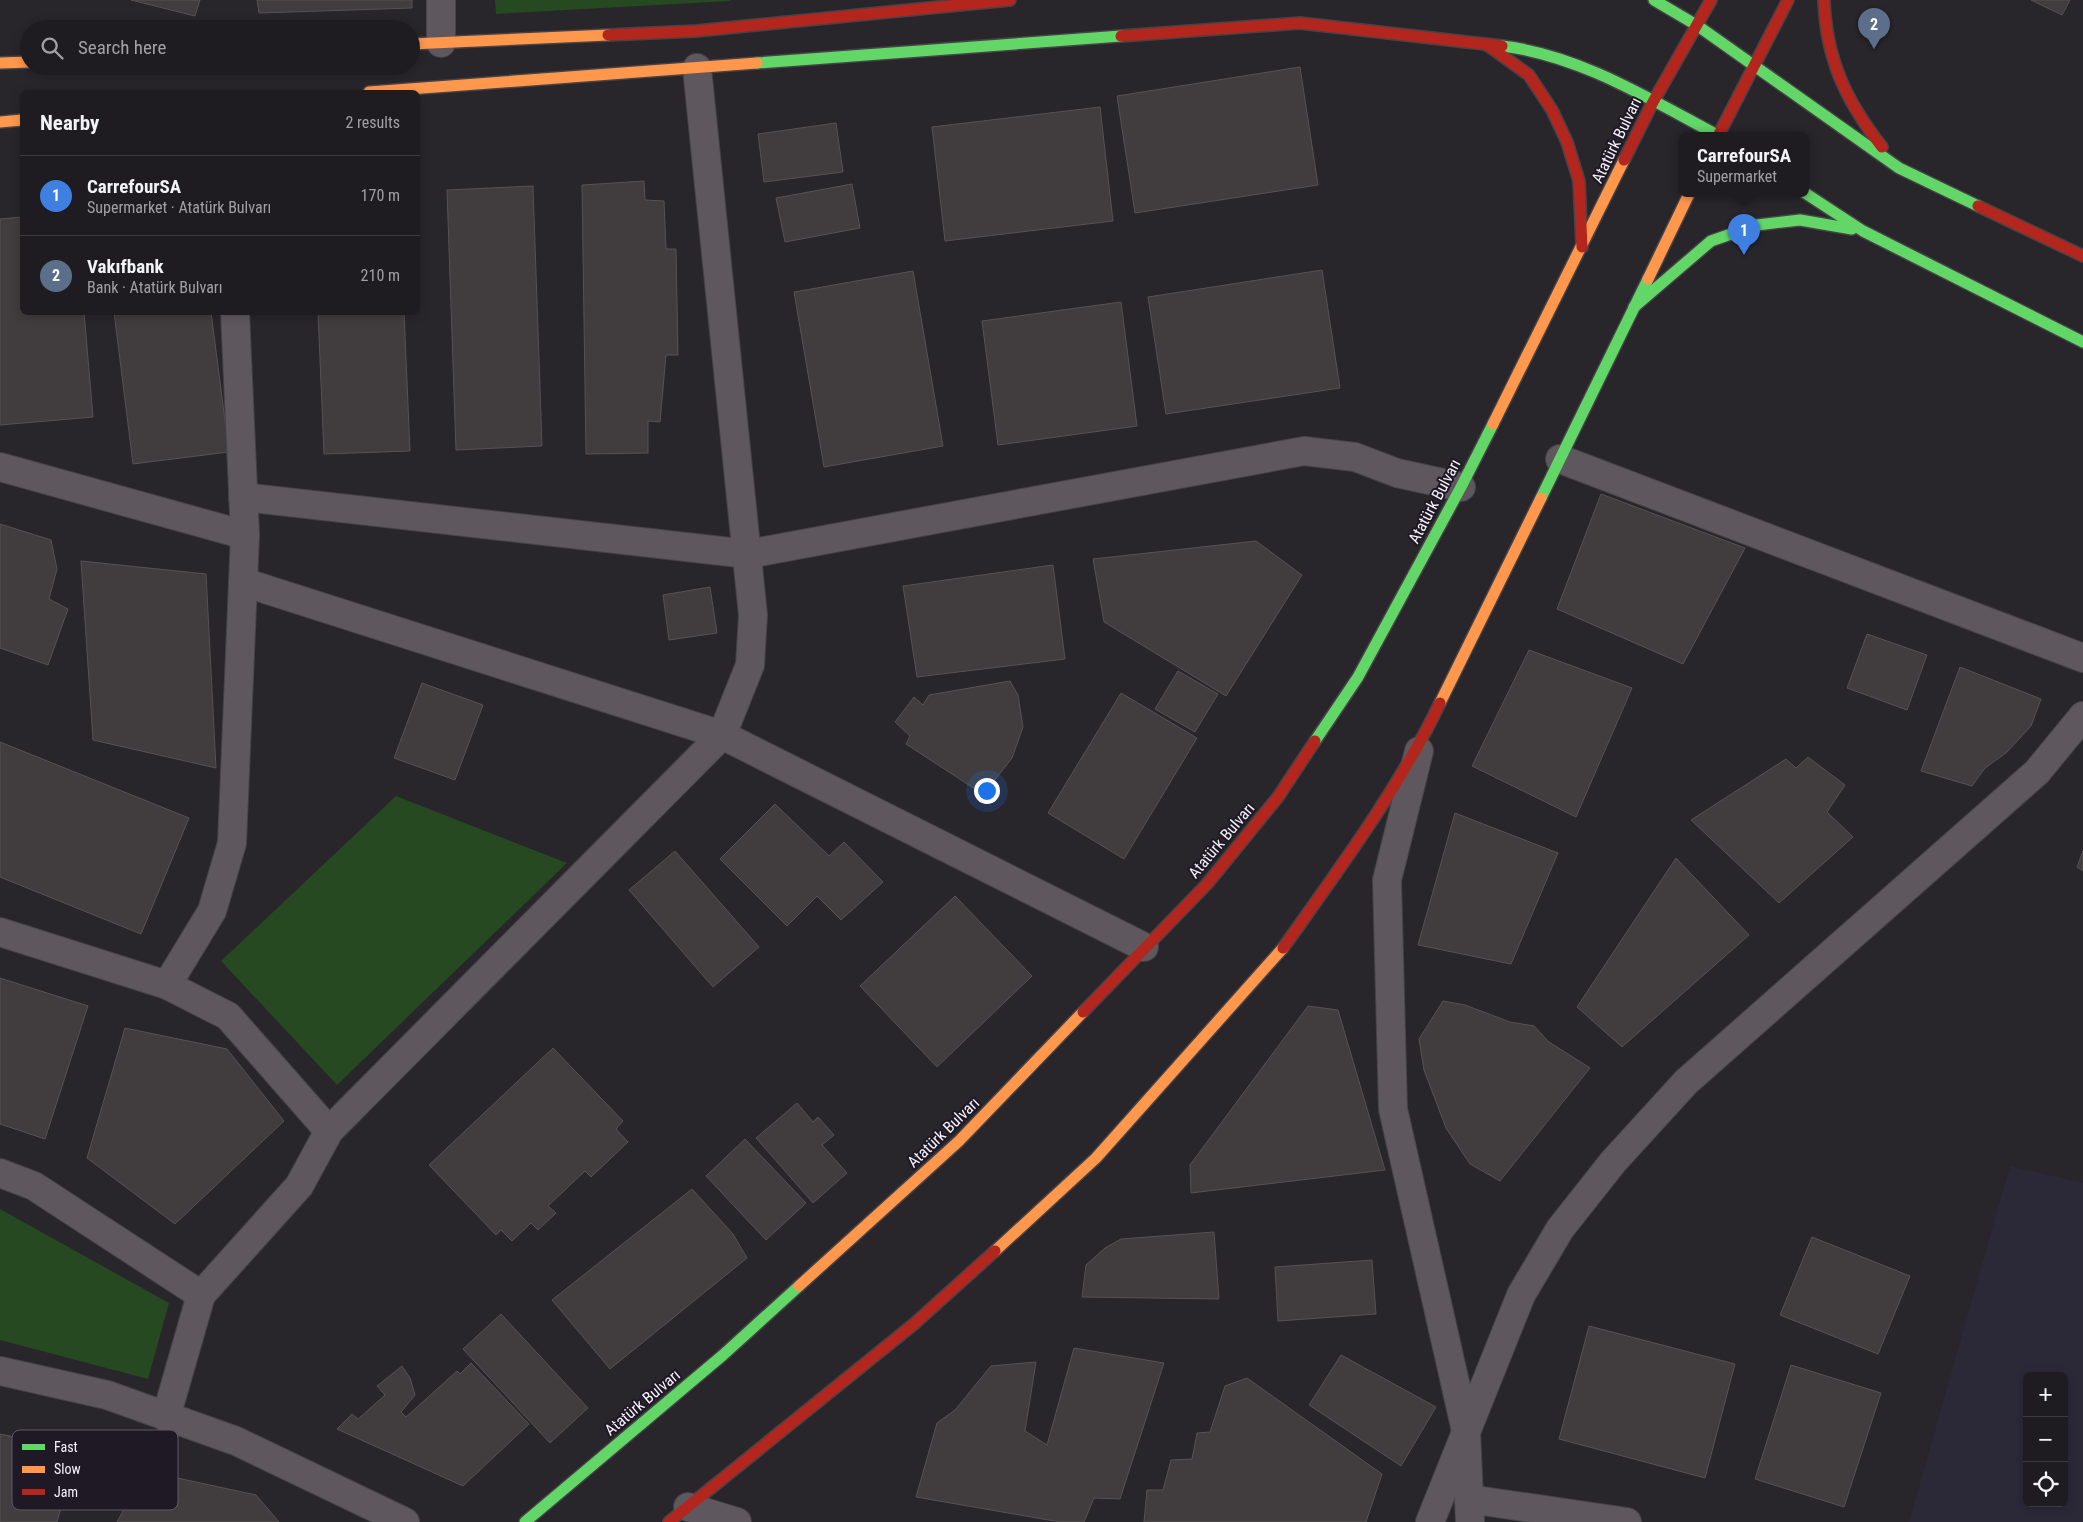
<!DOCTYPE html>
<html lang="en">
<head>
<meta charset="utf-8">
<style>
	:root { --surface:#1e1c20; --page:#2b292d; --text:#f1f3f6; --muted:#a1a1a5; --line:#3c3a3e; --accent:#aeaab2 }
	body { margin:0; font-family:"Roboto Condensed",sans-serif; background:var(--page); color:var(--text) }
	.controls { position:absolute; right:15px; bottom:15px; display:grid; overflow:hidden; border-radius:8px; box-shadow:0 2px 8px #0003 }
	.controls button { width:45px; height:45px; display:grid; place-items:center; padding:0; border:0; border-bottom:1px solid var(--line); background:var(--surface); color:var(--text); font:25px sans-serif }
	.you { position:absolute; left:986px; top:790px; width:18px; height:18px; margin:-12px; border:4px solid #fff; border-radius:50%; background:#1a73e8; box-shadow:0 0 0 8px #1a73e833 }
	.badge { display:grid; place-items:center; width:32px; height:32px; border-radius:50%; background:var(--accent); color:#fff; font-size:16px; font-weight:700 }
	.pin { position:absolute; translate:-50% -41px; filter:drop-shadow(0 1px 2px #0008) }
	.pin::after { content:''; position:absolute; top:26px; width:18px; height:15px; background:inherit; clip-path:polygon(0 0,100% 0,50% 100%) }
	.popup { position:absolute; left:1679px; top:132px; width:130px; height:65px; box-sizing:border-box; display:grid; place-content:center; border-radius:8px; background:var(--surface); filter:drop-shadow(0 1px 4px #0005); font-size:16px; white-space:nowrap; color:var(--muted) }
	.popup b { font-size:19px; color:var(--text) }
	.popup::after { content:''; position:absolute; left:50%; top:100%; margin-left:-10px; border:10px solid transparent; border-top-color:var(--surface) }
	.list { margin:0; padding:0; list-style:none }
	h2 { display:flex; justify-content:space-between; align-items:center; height:65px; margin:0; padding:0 20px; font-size:21px }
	h2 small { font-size:16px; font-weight:400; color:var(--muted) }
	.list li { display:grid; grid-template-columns:32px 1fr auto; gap:15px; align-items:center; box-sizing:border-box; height:80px; padding:0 20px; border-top:1px solid var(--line) }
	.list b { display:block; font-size:19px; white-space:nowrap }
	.list p { margin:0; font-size:16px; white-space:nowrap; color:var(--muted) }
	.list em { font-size:16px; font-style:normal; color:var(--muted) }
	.icon { flex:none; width:28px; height:28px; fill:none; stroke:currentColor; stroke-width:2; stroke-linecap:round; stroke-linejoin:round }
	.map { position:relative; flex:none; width:2083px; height:1522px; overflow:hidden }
	.search { position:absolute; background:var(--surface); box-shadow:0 2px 8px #0003; left:20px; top:20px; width:400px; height:55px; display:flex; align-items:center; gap:12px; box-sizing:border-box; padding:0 18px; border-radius:28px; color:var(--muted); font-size:19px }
	.panel { position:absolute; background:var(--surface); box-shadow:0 2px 8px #0003; left:20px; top:90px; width:400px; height:225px; border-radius:8px }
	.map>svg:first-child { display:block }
	.education { fill:#2b2938; fill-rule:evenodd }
	.green { fill:#264921 }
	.building { fill:#413c3e; stroke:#575254 }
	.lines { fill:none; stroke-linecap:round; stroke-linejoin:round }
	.street-casing { stroke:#454347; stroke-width:30 }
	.fast-casing { stroke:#454347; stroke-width:14 }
	.slow-casing { stroke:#454347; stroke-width:14 }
	.jam-casing { stroke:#454347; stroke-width:14 }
	.street { stroke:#5f575e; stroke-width:28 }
	.fast { stroke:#63d668; stroke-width:11 }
	.slow { stroke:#ff974d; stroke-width:11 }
	.jam { stroke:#b3261e; stroke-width:11 }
	.labels { text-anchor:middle; stroke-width:4; stroke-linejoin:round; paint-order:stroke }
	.street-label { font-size:16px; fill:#f6f2fb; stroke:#1e1924 }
	.key { fill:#1e1924; stroke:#5f5a64; stroke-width:1 }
	.key-label { font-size:14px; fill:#f6f2fb }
</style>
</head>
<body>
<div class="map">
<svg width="2083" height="1522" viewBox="0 0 2083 1522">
	<rect width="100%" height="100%" fill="#28252b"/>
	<path class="education" d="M2010,1166l73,17v339h-174zM2027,1376h37v127h-37z"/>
	<g class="green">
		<polygon points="495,0 730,0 730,1 496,14"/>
		<polygon points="396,796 567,863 337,1085 221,961"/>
		<polygon points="0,1209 169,1303 148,1379 0,1340"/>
	</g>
	<g class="building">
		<polygon points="131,0 200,0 195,16"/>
		<polygon points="257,0 412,0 412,8 259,13"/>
		<polygon points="2031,0 2070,0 2062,15"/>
		<polygon points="1300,67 1318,185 1135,213 1117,96"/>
		<polygon points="1100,107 1113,221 945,241 932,127"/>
		<polygon points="836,123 843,172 764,182 758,134"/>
		<polygon points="644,181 645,200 664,201 666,249 676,249 678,355 666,355 660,422 648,421 648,453 586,454 582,185"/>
		<polygon points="852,184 860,228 785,242 776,198"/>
		<polygon points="533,186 542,446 456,450 447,190"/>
		<polygon points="22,217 22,312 84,312 93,417 0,425 0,219"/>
		<polygon points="1322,270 1340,388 1166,414 1148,297"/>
		<polygon points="913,271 943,446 824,467 794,292"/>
		<polygon points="1121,302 1137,426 998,445 982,321"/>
		<polygon points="114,312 211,312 229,452 133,464"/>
		<polygon points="318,312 404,312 410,451 324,454"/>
		<polygon points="1601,494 1745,548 1683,664 1557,609"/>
		<polygon points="0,524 51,540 57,569 49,599 68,609 48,665 0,648"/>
		<polygon points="1256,541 1302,575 1226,696 1104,622 1093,559"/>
		<polygon points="81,561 206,574 216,768 93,740"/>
		<polygon points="1053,565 1065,659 917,677 903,586"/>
		<polygon points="710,587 717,633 669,640 663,595"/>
		<polygon points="1867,634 1927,655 1907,710 1847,688"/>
		<polygon points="1529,650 1632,688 1576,817 1472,766"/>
		<polygon points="1960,667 2041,699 2031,726 2006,753 1985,768 1972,786 1921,771"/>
		<polygon points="1178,671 1218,694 1195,732 1155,709"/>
		<polygon points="1010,681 1018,695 1023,727 1012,758 988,789 983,785 978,791 906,744 910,736 895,722 914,697 923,705 929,695"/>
		<polygon points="422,683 483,705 455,780 394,758"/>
		<polygon points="1121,693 1197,738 1124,859 1048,813"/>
		<polygon points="0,742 189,818 141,934 0,877"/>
		<polygon points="1808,757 1845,785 1827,812 1853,837 1779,903 1691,820 1786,759 1796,768"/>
		<polygon points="775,804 829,856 844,842 883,882 841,920 817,896 787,926 720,859"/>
		<polygon points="1455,813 1558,853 1511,964 1418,945"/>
		<polygon points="675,851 759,947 713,987 629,890"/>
		<polygon points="2083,851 2083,871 2077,867"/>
		<polygon points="1676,858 1749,935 1622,1047 1577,1007"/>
		<polygon points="955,896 1032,976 937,1067 860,986"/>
		<polygon points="0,978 88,1006 45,1139 0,1124"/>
		<polygon points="1443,1001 1465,1005 1510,1022 1534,1026 1549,1042 1590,1068 1500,1181 1470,1164 1446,1128 1424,1070 1419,1039"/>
		<polygon points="1308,1006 1338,1010 1385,1170 1191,1193 1190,1165"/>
		<polygon points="125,1028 227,1049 284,1121 175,1224 87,1158"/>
		<polygon points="553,1048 623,1121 616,1129 628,1142 591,1177 585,1171 548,1206 556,1213 538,1230 531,1223 512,1241 501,1230 496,1235 429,1165"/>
		<polygon points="797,1103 813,1122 818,1117 834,1135 822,1145 847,1173 813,1203 756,1138"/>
		<polygon points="745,1139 806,1203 766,1240 706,1176"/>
		<polygon points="692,1189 733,1234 747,1258 610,1369 552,1300"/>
		<polygon points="1214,1232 1219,1299 1082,1297 1086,1265 1105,1248 1121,1239"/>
		<polygon points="1812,1237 1910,1276 1878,1354 1780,1315"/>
		<polygon points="1372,1260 1376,1314 1278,1321 1275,1267"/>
		<polygon points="501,1314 588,1408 550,1443 463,1349"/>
		<polygon points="1589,1326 1735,1364 1705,1478 1559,1439"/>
		<polygon points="1074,1348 1164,1363 1120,1499 1094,1498 1084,1522 1060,1522 916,1497 937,1423 955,1410 991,1366 1036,1362 1025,1431 1047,1445"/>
		<polygon points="1341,1355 1436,1407 1401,1466 1309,1405"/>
		<polygon points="471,1363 529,1424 463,1486 337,1429 352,1414 358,1419 385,1395 377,1386 402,1366 410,1378 415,1395 401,1412 406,1417 457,1371 460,1374"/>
		<polygon points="1791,1365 1881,1393 1844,1507 1755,1479"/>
		<polygon points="1247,1378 1382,1474 1366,1522 1144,1522 1147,1490 1163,1490 1171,1460 1192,1459 1197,1433 1210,1432 1225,1386"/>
		<polygon points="0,1434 77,1450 57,1522 0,1522"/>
		<polygon points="145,1471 256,1495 279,1522 117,1522"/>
	</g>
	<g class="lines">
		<defs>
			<g id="street">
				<polyline points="441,0 441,43"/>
				<polyline points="1560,459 2083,658"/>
				<polyline points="0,467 245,535"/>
				<polyline points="243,497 748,554 1304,451 1355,457 1397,473 1461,487"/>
				<polyline points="243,582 722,735 1144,947"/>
				<polyline points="1419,751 1387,880 1393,1109 1466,1431 1470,1522"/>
				<polyline points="0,932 167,985 228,1016 329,1131"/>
				<polyline points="167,985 212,911 232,843 245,535 235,312"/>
				<polyline points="0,1173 34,1186 201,1295 299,1186 329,1131 722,735 750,665 753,615 697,68"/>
				<polyline points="0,1371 107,1395 236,1441 405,1522"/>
				<polyline points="166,1417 201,1295"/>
				<polyline points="1469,1499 1627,1522"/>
				<polyline points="688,1507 737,1522"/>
				<polyline points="1430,1522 1521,1295 1560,1229 1613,1162 1686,1082 2037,772 2083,716"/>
			</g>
			<g id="fast">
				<polyline points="1654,0 1698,26 1899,168 1978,206"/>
				<path d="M1502,46c78,9 149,54 217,90"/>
				<polyline points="757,63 1121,36"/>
				<polyline points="1805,193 1863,231 2083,342"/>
				<polyline points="1634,307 1711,241 1757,225 1800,220 1852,229"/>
				<polyline points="1541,498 1648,279"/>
				<polyline points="1315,741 1358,677 1461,487 1493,424"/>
				<polyline points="525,1522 723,1355 799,1286"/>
			</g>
			<g id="slow">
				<polyline points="411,44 608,35"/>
				<polyline points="0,63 29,62"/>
				<polyline points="369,92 757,63"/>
				<polyline points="0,122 22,120"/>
				<polyline points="1648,279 1689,194"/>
				<polyline points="1493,424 1624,160"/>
				<polyline points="1440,703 1541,498"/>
				<polyline points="995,1251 1096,1158 1283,948"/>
				<polyline points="799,1286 959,1141 1083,1012"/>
			</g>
			<g id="jam">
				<path d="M1824,0c2,59 22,101 58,147"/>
				<polyline points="608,35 696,31 1010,0"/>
				<polyline points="1121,36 1300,23 1502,46"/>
				<polyline points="1486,44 1529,75 1552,110 1567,142 1579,181 1582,247"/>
				<polyline points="1718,136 1788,0"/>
				<polyline points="1624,160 1653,102 1711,0"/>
				<polyline points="1978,206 2083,256"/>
				<path d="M1283,948c56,-79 115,-158 157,-245"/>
				<polyline points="1083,1012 1207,884 1278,797 1315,741"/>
				<polyline points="669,1522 914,1324 995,1251"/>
			</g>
		</defs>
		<use href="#street" class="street-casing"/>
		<use href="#fast" class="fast-casing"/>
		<use href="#slow" class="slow-casing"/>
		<use href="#jam" class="jam-casing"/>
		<use href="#street" class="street"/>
		<use href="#fast" class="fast"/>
		<use href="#slow" class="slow"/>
		<use href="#jam" class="jam"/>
	</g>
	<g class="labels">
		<g class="street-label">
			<text transform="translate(1616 140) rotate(-64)" y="6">Atatürk Bulvarı</text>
			<text transform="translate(1434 501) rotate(-62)" y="6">Atatürk Bulvarı</text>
			<text transform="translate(1221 840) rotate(-50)" y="6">Atatürk Bulvarı</text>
			<text transform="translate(943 1132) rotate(-44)" y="6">Atatürk Bulvarı</text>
			<text transform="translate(642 1402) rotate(-40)" y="6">Atatürk Bulvarı</text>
		</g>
	</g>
	<rect x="12" y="1430" width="166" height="80" rx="8" class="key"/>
	<rect x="22" y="1444" width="23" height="6" fill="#63d668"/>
	<rect x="22" y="1466" width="23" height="7" fill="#ff974d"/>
	<rect x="22" y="1489" width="23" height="6" fill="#b3261e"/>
	<g class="key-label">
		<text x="54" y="1452">Fast</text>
		<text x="54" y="1474">Slow</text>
		<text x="54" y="1497">Jam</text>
	</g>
</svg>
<div class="controls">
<button>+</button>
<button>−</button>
<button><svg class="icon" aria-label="locate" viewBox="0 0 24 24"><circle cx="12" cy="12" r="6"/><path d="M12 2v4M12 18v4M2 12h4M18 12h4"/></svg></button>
</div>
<div class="you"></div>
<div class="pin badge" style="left:1744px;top:255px;background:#3f7fe0">1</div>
<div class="popup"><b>CarrefourSA</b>Supermarket</div>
<div class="pin badge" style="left:1874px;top:49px;background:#5c6f8a">2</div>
<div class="search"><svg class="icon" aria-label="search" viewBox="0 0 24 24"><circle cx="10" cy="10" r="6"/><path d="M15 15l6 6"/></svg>Search here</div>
<section class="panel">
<h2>Nearby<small>2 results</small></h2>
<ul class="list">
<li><span class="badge" style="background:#3f7fe0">1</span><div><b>CarrefourSA</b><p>Supermarket · Atatürk Bulvarı</p></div><em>170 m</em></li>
<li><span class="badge" style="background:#5c6f8a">2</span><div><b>Vakıfbank</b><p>Bank · Atatürk Bulvarı</p></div><em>210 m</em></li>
</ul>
</section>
</div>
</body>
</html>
